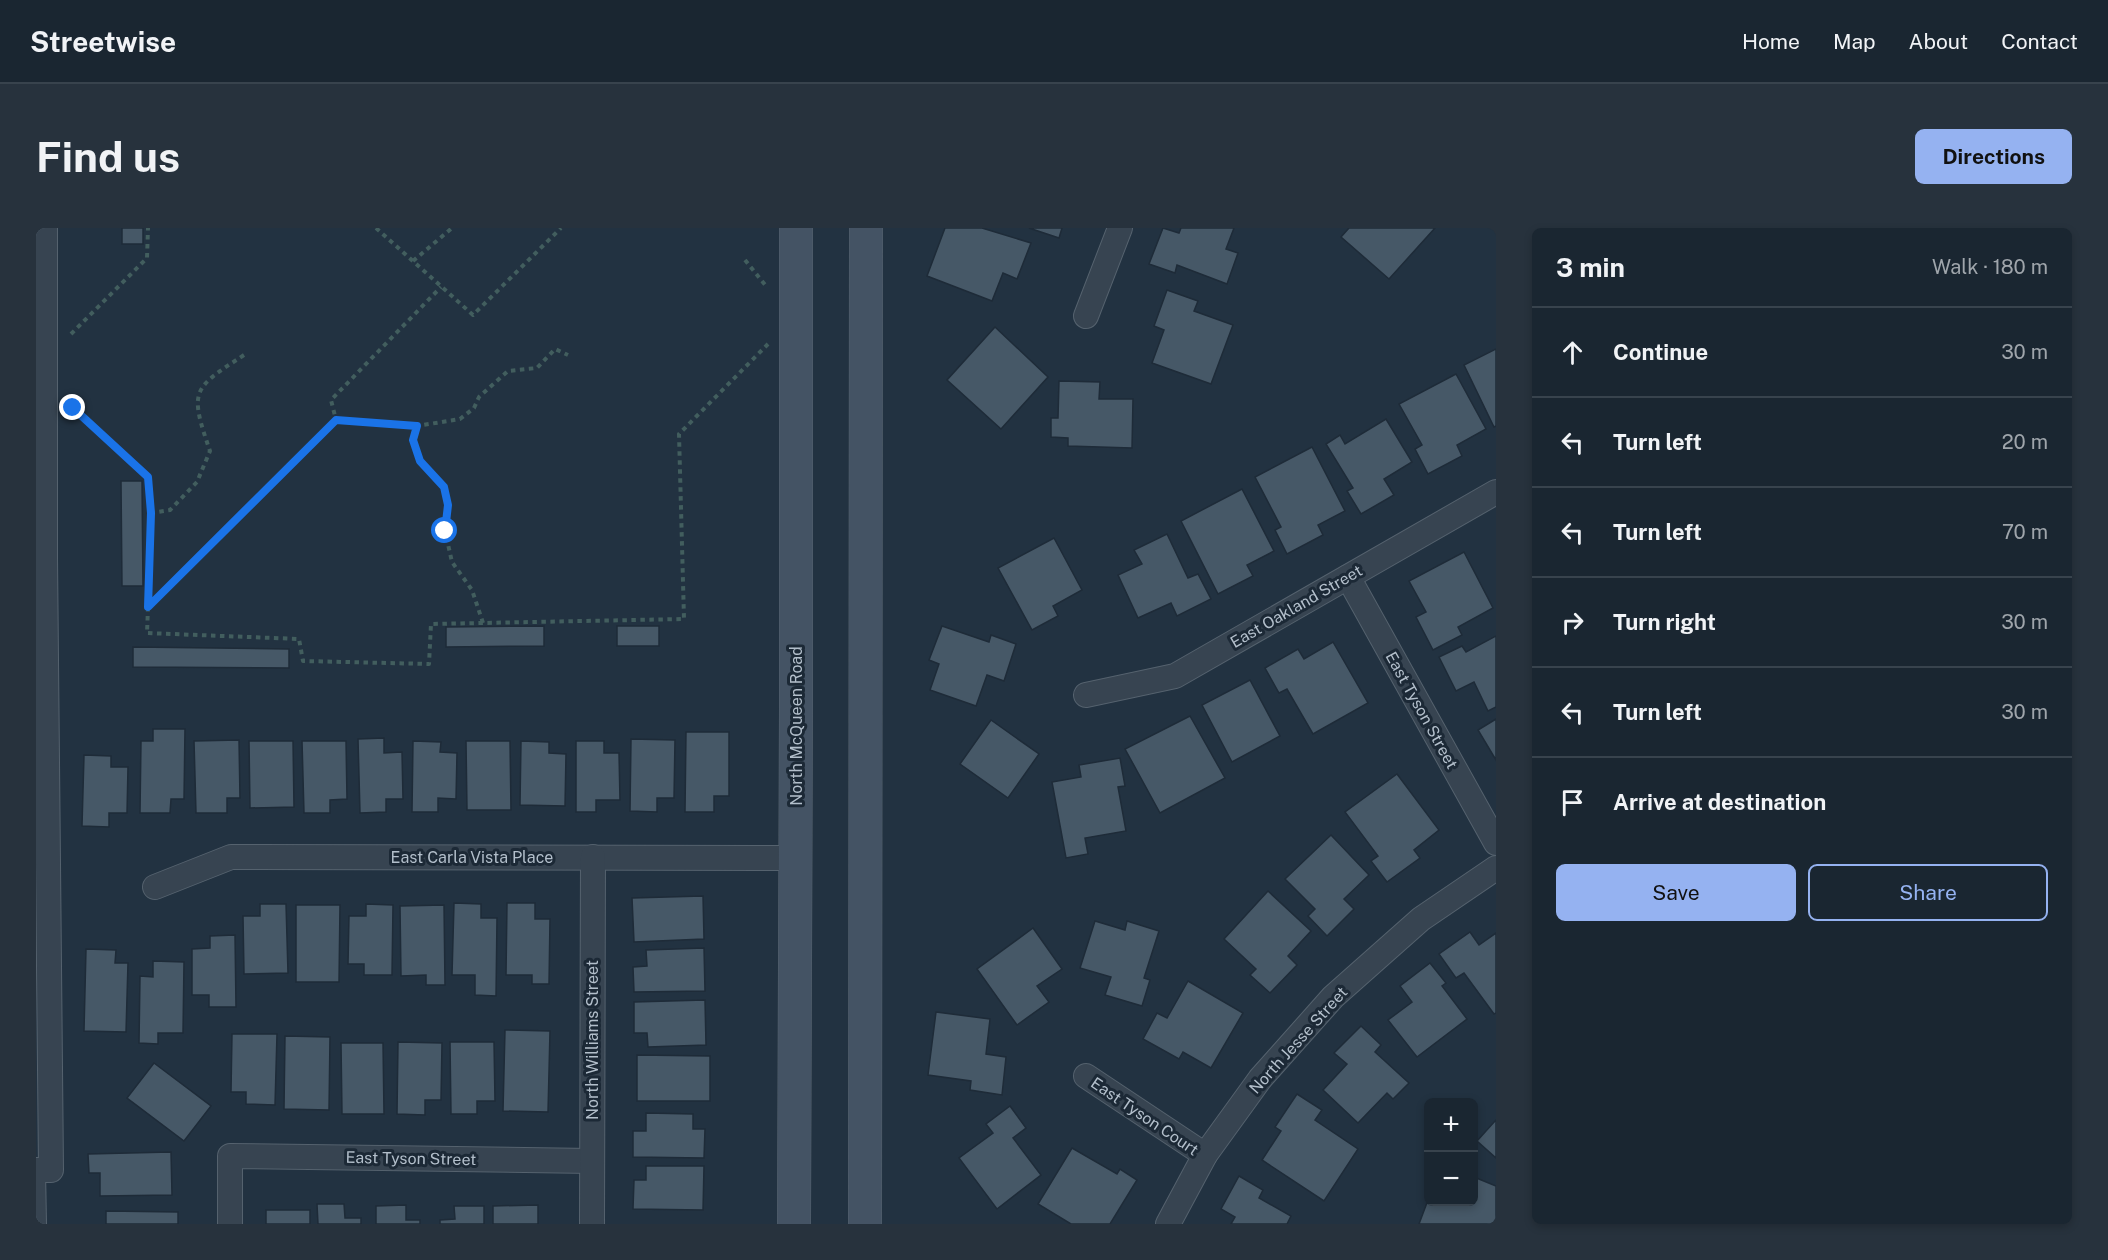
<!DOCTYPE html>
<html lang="en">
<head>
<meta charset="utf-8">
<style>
	:root { --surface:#1a2631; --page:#27323d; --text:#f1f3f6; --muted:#9fa5ab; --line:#38434d; --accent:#95b2f1 }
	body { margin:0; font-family:"Public Sans",sans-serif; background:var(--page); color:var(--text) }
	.controls { position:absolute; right:18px; bottom:18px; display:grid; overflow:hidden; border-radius:9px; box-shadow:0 3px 9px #0003 }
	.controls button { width:54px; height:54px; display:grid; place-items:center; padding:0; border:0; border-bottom:2px solid var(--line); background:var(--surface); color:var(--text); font:30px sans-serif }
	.stop { position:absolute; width:18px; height:18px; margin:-14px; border:4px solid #1a73e8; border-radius:50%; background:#fff }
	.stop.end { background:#1a73e8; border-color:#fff; box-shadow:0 2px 6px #0008 }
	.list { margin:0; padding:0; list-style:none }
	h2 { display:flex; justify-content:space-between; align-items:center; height:78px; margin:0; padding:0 24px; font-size:26px }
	h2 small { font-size:20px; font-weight:400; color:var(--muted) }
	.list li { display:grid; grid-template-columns:39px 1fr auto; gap:18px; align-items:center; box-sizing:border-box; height:90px; padding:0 24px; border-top:2px solid var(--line) }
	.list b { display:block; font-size:22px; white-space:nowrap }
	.list em { font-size:20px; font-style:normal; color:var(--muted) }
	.actions { display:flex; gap:12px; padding:18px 24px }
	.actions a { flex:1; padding:14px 0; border:2px solid var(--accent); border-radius:9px; text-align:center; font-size:21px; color:var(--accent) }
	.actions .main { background:var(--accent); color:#111 }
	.icon { flex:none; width:33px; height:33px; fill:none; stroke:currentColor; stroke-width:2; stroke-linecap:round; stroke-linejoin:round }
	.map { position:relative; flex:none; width:1460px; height:996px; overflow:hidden; border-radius:9px }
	header { display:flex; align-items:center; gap:36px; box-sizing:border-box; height:84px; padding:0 30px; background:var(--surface); border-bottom:2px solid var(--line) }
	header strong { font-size:28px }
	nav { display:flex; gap:33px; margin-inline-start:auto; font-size:21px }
	.intro { display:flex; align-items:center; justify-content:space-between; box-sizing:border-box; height:144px; padding:0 36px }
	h1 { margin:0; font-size:42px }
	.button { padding:15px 27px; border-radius:9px; background:var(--accent); color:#111; font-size:21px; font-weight:700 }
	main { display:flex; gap:36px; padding:0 36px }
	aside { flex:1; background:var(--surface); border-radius:9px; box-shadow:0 3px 9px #0003 }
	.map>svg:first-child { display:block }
	.building { fill:#465867; stroke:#1e2b38; stroke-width:1.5 }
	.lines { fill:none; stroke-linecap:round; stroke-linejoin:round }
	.lane-casing { stroke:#55626e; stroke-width:14 }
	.street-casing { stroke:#55626e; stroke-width:26 }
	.secondary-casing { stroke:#55626e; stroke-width:34 }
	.path { stroke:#425e5e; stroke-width:4; stroke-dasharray:4.5 4.5; stroke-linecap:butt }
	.lane { stroke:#374451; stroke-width:12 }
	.street { stroke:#374451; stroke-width:24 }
	.secondary { stroke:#445364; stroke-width:33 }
	.route { stroke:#1a73e8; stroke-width:8 }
	.labels { text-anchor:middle; stroke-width:6; stroke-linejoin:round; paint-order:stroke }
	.street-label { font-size:16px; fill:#b3bfcb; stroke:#1c2936 }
</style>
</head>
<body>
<header>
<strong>Streetwise</strong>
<nav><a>Home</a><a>Map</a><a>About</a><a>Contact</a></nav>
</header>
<div class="intro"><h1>Find us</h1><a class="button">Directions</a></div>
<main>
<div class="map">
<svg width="1460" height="996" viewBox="0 0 1460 996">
	<rect width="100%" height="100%" fill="#223241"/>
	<g class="building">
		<rect x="86" y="0" width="21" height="16"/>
		<polygon points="909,0 946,0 995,15 981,51 967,45 956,73 891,48"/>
		<polygon points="993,0 1026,0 1023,10"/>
		<polygon points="1127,0 1143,5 1145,0 1198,0 1190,21 1202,25 1191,56 1141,37 1139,45 1113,36"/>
		<polygon points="1313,0 1399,0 1353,51 1305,9"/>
		<polygon points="1131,62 1162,73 1158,83 1197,97 1175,156 1116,135 1128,102 1118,98"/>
		<polygon points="959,99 1012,149 965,201 911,152"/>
		<polygon points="1460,121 1460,198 1458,199 1428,137"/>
		<polygon points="1420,146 1450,201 1421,217 1426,228 1392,246 1379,221 1386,217 1363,176"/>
		<polygon points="1023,153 1064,154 1063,171 1097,171 1096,220 1032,218 1032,210 1015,209 1015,190 1022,190"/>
		<polygon points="1350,191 1376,234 1348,251 1358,267 1325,286 1311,263 1317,260 1290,216 1304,207 1309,216"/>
		<polygon points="1276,219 1309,283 1282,297 1287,307 1251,326 1239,302 1245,299 1219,249"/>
		<polygon points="85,253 106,253 107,358 86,358"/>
		<polygon points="1206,261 1238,323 1211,337 1217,348 1182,366 1145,293"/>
		<polygon points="1131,306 1152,350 1162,346 1175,371 1141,388 1135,375 1102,390 1082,347 1106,336 1098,322"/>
		<polygon points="1018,310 1046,362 1017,378 1022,388 996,402 962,340"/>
		<polygon points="1428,324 1457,380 1422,399 1426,407 1397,422 1380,389 1390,384 1373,353"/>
		<polygon points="508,398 508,418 410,419 410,399"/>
		<rect x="581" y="398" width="42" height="20"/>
		<polygon points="906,398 953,414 955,407 980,416 968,453 951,447 940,478 894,462 903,436 893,432"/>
		<polygon points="1460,408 1460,479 1452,483 1438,454 1420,463 1403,429 1426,418 1430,424"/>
		<polygon points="1297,414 1332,475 1277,506 1251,461 1243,465 1229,440 1262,421 1268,431"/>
		<polygon points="97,419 253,421 253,440 97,439"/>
		<polygon points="1214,452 1244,508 1196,534 1166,477"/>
		<polygon points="1154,488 1189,550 1124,585 1089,521"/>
		<polygon points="1460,491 1460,532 1442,502"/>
		<polygon points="955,492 1003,526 972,570 924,536"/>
		<polygon points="117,501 149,501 148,571 135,571 134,585 104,585 105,513 117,513"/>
		<polygon points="650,504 693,504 693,568 678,568 678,584 649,584"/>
		<polygon points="348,510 348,525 366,524 367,571 350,571 350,584 324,585 322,511"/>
		<polygon points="595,511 639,512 638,570 621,570 621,584 594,583"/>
		<polygon points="203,512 204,570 191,570 191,585 160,585 158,513"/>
		<polygon points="213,513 257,513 258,579 214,580"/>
		<polygon points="266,513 310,513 311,571 294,572 294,585 268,585"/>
		<polygon points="377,513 405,514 404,524 421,525 420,571 402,570 402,584 376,584"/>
		<polygon points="430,513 474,513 475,582 431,582"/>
		<polygon points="485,513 513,514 513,525 530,526 529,578 484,577"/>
		<polygon points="540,513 568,513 568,525 583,525 584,572 560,572 560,584 540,584"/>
		<polygon points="48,527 75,528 75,539 92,539 91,585 73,585 73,599 46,598"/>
		<polygon points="1084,530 1089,558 1082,559 1090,603 1049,610 1052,626 1030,630 1016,554 1045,549 1043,537"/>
		<polygon points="1361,546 1403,602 1378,622 1384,630 1351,654 1335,633 1342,628 1309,584"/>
		<polygon points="1295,607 1333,647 1308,671 1318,681 1291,708 1272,688 1279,681 1249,651"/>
		<polygon points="1232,663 1275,703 1252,728 1261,737 1234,765 1214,747 1220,741 1188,711"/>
		<polygon points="667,668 668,711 598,714 596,670"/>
		<polygon points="418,675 445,676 445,690 461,690 460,768 439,767 439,747 416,747"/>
		<polygon points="471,675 499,675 499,691 514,691 513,756 496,756 496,747 470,747"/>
		<polygon points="224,676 250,676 252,745 208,746 207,688 224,688"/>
		<polygon points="330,676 357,677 356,747 328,747 328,736 312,736 313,688 330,688"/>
		<polygon points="260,677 304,677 303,754 260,754"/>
		<polygon points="408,677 409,757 390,757 390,747 365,748 364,678"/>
		<polygon points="1059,693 1089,702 1091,693 1123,703 1108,750 1114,752 1106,778 1069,767 1075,749 1044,740"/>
		<polygon points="997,700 1026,741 1001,758 1013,774 981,797 941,741"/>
		<polygon points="1434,704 1443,717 1460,705 1460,785 1458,786 1428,745 1420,750 1403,726"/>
		<polygon points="199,707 200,779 173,779 173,767 156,767 156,721 174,720 174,708"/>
		<polygon points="668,720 669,763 598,764 597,739 611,738 610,722"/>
		<polygon points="50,721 80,722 79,735 92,735 90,804 48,803"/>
		<polygon points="117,733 148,734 147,805 122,805 122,816 103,815 104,748 117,749"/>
		<polygon points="1394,735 1410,755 1406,758 1431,791 1381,829 1352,792 1376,774 1364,758"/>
		<polygon points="1152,753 1207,785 1175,840 1147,824 1143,831 1107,811 1121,785 1131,790"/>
		<polygon points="669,772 670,817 612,819 611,805 598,805 598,774"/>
		<polygon points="900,784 954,791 950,826 970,829 966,867 934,862 935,853 892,847"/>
		<polygon points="1325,798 1345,817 1339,824 1373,855 1357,871 1351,865 1322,895 1287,862 1311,836 1298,825"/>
		<polygon points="469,802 514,803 512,884 467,883"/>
		<polygon points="196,806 241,806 239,877 210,876 210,864 195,864"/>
		<polygon points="249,808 294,809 293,882 248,881"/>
		<polygon points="362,814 406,815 405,872 389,872 389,887 361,886"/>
		<polygon points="414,814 458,814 459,873 441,873 441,886 415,886"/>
		<polygon points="305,815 347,815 348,886 306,886"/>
		<polygon points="601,827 674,828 674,873 601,873"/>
		<polygon points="118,835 175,878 148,913 91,870"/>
		<polygon points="1261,866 1286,882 1279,892 1322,921 1288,973 1226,932 1245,903 1239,899"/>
		<polygon points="974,878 990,900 977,910 1005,947 961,981 923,930 957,905 950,896"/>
		<polygon points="610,885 657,886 657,901 669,901 668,930 597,929 597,903 610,903"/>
		<polygon points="1460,892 1460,930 1441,913"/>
		<polygon points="1036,920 1081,946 1084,941 1101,952 1074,996 1035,996 1002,976"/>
		<polygon points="135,924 136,967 64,968 64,945 53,945 52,926"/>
		<polygon points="610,938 668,938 667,982 597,981 598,952 610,952"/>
		<polygon points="1203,948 1227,962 1223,970 1255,988 1251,996 1195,996 1199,989 1185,981"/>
		<polygon points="1438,949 1460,958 1460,996 1383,996 1392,972 1392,974 1438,974"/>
		<polygon points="281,976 308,976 309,990 325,990 325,996 282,996"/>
		<polygon points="370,977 370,992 384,992 384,996 340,996 340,978"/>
		<polygon points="502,977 502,996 457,996 457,978"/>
		<polygon points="418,978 448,978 448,996 404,996 404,992 419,991"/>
		<rect x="230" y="982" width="44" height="14"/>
		<polygon points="70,983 142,984 142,996 70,996"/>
	</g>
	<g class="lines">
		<defs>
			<polyline id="lane" points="3,942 4,996"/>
			<g id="street">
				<polyline points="1050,88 1084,0"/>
				<polyline points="1312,349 1460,615"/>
				<polyline points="1050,467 1139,448 1460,264"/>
				<polyline points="119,659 195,629 759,630"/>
				<polyline points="1050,848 1169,927"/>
				<polyline points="0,942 15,942 9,330 9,0"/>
				<polyline points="194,996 194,928 556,933"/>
				<polyline points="556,996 557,629"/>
				<polyline points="1132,996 1169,927 1224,851 1297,769 1385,691 1460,640"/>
			</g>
			<g id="secondary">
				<polyline points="758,996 760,479 760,0"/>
				<polyline points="829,996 830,0"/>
			</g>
		</defs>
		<use href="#lane" class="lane-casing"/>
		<use href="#street" class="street-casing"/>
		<use href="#secondary" class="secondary-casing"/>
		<g class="path">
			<polyline points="340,0 437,87 525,0"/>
			<polyline points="709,32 730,58"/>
			<polyline points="377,33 416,0"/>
			<polyline points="35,106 111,30 112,0"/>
			<path d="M208,127c-52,34 -55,35 -34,96l-13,31 -27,28 -19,3 -3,94 188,-187 -5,-20 110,-113"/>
			<polyline points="35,172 37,180 113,249 115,285"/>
			<polyline points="300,192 381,198"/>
			<polyline points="112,379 111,405 263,411 267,433 393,436 395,396 648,391 643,206 732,116"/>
			<polyline points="447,395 436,362 416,334 409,303 412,277 408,259 384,233 377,212 381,198 424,191 438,180 443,169 472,143 501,140 519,121 532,127"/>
		</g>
		<use href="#lane" class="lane"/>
		<use href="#street" class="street"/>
		<use href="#secondary" class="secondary"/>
	</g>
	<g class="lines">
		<polyline class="route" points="37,180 112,249 115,285 112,379 300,192 381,198 377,212 384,233 408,259 412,277 409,303"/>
	</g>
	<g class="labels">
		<g class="street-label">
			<text transform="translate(1260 378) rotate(-30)" y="6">East Oakland Street</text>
			<text transform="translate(1386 482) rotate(61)" y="6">East Tyson Street</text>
			<text transform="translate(760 498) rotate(-90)" y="6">North McQueen Road</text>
			<text x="436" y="635">East Carla Vista Place</text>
			<text transform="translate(556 812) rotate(-90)" y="6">North Williams Street</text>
			<text transform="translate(1262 812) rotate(-48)" y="6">North Jesse Street</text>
			<text transform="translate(1109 888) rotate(34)" y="6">East Tyson Court</text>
			<text transform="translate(375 930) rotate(1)" y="6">East Tyson Street</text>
		</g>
	</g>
</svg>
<div class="controls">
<button>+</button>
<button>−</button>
</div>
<div class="stop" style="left:409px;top:303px"></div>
<div class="stop end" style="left:37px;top:180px"></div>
</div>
<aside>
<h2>3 min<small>Walk · 180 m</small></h2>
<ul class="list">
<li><svg class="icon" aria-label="ahead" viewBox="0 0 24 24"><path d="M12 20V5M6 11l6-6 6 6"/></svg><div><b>Continue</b></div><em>30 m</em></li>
<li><svg class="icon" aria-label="left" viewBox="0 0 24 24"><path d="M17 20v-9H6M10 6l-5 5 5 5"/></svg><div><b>Turn left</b></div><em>20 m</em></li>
<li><svg class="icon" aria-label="left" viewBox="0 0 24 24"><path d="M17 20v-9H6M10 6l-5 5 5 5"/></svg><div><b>Turn left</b></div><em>70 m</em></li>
<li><svg class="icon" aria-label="right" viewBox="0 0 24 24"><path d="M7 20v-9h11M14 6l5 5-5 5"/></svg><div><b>Turn right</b></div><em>30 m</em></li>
<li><svg class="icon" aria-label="left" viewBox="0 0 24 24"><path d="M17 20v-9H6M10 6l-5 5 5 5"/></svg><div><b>Turn left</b></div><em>30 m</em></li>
<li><svg class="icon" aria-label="arrive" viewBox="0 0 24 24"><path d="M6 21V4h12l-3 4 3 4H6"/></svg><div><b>Arrive at destination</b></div></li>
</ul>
<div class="actions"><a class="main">Save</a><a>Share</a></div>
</aside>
</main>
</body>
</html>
